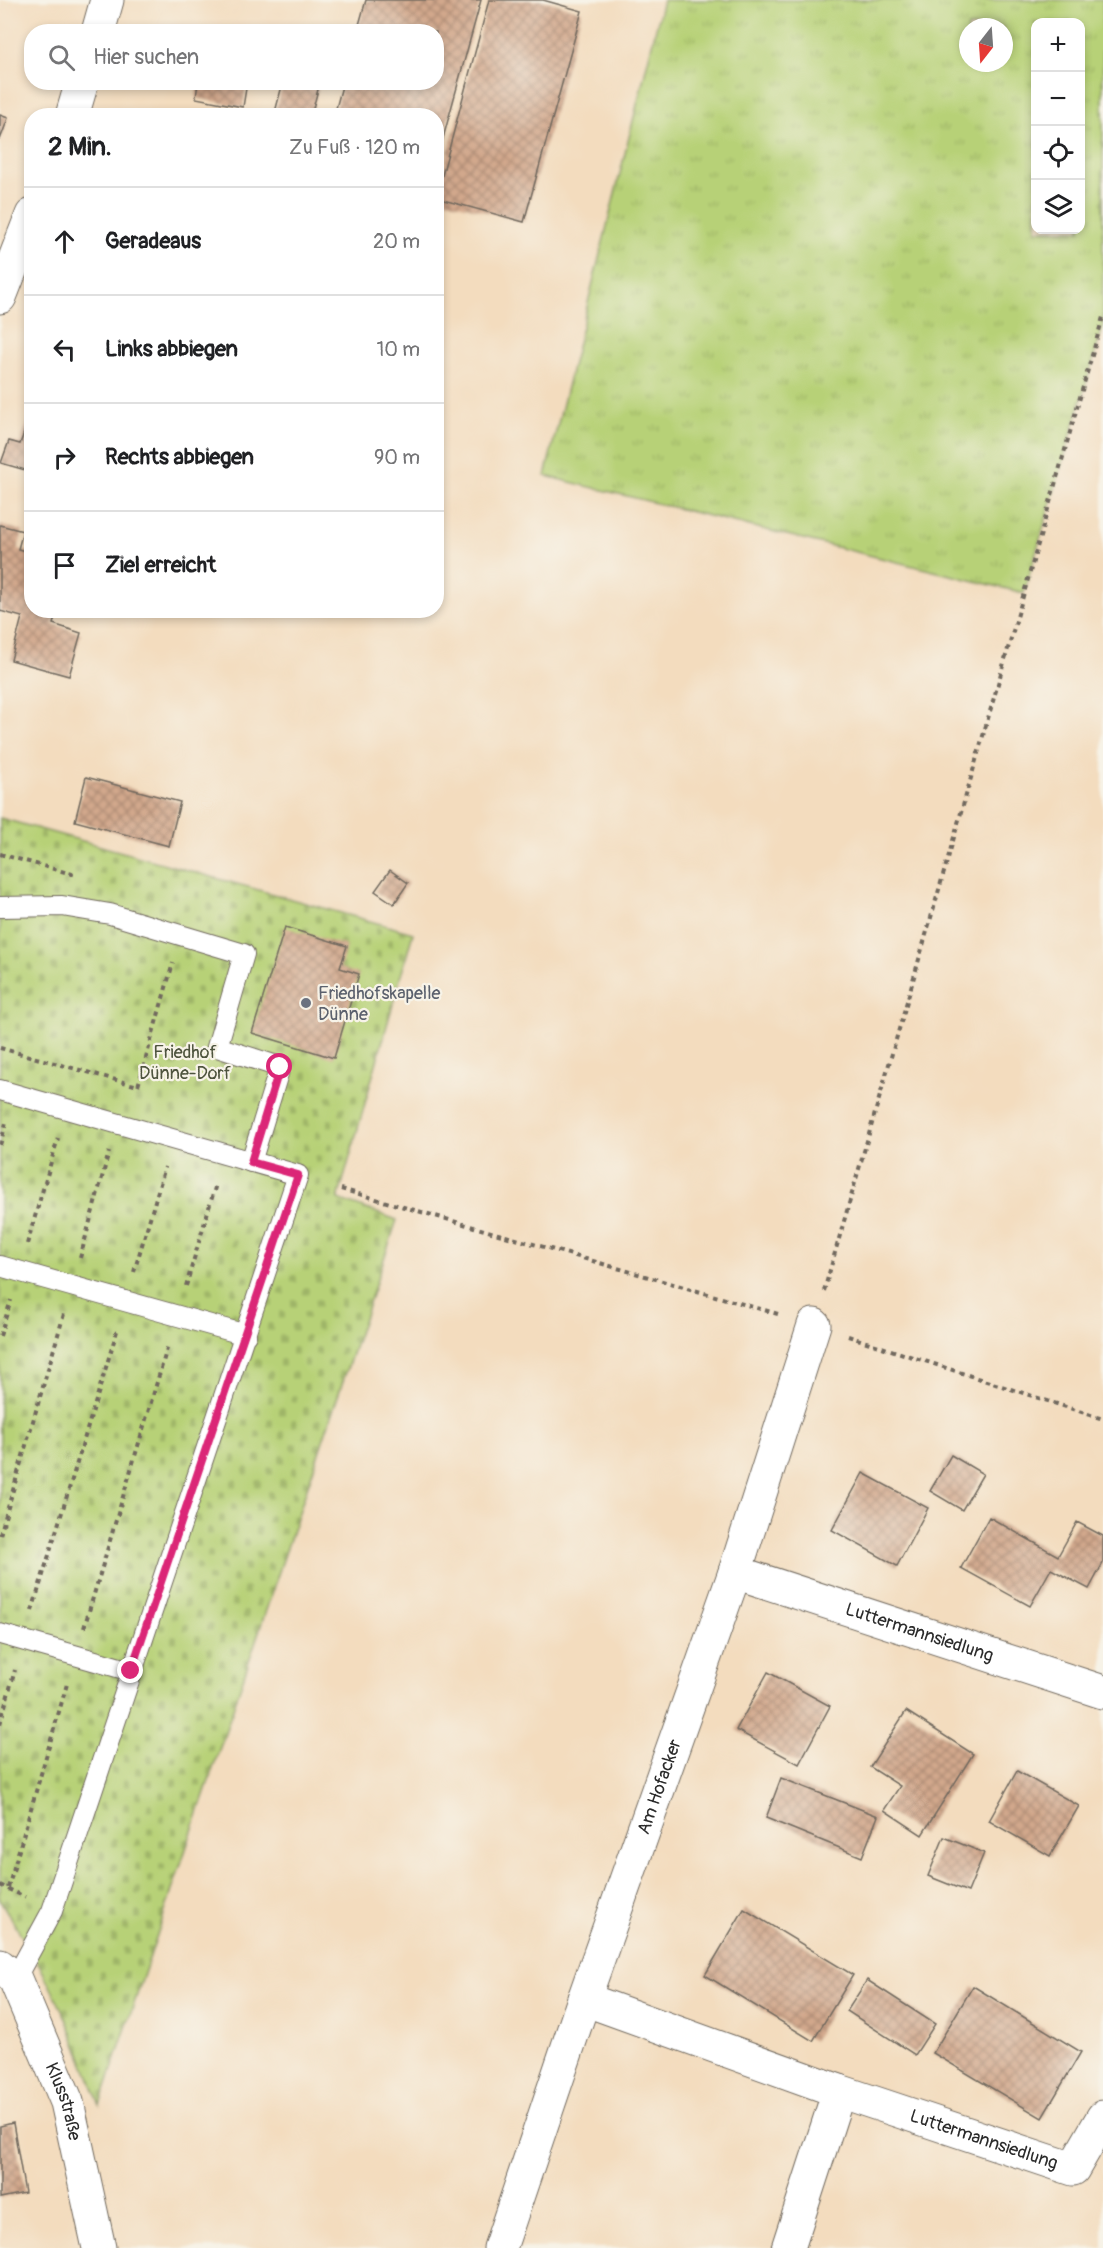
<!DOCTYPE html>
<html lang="de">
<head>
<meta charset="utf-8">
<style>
	:root { --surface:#fff; --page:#f2f2f2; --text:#202124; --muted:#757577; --line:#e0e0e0 }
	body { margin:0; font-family:Pangolin,sans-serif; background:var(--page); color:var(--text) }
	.controls { position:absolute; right:18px; top:18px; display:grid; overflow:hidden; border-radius:12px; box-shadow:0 3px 9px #0003 }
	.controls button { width:54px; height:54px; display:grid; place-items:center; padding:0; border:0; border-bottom:2px solid var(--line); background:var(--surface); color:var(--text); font:30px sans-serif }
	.compass { position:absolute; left:959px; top:18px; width:54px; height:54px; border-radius:50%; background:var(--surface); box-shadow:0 3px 9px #0003; rotate:197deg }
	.stop { position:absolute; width:18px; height:18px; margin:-14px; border:4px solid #db2777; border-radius:50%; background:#fff }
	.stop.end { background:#db2777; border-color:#fff; box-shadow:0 2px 6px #0008 }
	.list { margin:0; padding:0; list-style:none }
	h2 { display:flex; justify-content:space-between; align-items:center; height:78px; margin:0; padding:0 24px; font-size:26px }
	h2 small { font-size:20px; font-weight:400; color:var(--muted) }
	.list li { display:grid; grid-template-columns:39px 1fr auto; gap:18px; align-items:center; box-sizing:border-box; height:108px; padding:0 24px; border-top:2px solid var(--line) }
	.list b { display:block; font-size:22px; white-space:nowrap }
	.list em { font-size:20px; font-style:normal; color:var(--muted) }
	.icon { flex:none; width:33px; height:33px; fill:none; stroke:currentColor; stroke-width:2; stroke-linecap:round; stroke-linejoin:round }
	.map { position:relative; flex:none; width:1103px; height:2248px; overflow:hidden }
	.search { position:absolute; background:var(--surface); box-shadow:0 3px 9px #0003; left:24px; top:24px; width:420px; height:66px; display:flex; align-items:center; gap:15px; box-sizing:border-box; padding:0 21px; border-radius:24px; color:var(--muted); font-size:22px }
	.panel { position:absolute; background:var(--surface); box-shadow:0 3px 9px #0003; left:24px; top:108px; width:420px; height:510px; border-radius:24px }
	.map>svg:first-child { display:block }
	.grass { fill:url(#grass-tufts); stroke:#717e51; stroke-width:1.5; fill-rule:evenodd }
	.cemetery { fill:url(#cemetery-stones); stroke:#717e51; stroke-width:1.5 }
	.building { fill:url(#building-cross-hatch) }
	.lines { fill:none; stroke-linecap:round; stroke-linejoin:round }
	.lane-casing { stroke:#71695e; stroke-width:22 }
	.street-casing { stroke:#71695e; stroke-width:35 }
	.path { stroke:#71695e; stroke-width:4; stroke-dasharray:4.5 4.5; stroke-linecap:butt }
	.lane { stroke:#fff; stroke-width:20 }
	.street { stroke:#fff; stroke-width:33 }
	.route { stroke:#db2777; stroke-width:8 }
	.worship-dot { fill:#6b7280; stroke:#f7f3e8; stroke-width:2 }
	.labels { text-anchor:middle; stroke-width:4.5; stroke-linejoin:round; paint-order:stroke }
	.worship-label { font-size:18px; fill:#5b616d; stroke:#f7f3e8; text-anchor:start }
	.park-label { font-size:18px; fill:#4e543e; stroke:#f7f3e8 }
	.street-label { font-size:18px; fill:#2b2b2b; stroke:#f7f3e8 }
</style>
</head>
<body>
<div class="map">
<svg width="1103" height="2248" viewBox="0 0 1103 2248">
	<defs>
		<pattern id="grass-tufts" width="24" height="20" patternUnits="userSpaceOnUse" patternTransform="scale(1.5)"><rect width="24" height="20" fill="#b7d177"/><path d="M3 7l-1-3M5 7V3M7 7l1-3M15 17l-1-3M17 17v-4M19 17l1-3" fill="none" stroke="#9eb467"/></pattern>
		<pattern id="cemetery-stones" width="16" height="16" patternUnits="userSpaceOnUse" patternTransform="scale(1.5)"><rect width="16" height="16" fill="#b7d177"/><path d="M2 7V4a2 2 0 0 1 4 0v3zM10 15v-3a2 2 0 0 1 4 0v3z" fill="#9eb467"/></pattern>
		<pattern id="building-cross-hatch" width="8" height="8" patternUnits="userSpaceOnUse" patternTransform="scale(1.5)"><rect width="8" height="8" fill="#d2a88c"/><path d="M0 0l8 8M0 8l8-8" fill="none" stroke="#ab8973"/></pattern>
	</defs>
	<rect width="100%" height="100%" fill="#f7f3e8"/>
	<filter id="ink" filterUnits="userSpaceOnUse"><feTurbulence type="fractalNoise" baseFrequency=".0167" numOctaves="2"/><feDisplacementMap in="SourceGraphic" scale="12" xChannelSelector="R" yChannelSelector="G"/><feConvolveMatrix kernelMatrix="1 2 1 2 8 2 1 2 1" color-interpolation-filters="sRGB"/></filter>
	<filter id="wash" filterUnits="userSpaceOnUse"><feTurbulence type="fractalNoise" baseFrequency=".008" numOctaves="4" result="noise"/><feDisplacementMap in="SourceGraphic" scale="24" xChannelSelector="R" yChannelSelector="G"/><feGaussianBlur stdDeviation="1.35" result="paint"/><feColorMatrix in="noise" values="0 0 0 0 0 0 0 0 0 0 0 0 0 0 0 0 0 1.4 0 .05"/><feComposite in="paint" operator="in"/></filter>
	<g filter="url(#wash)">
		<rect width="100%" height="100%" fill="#f3dcbe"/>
		<path class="grass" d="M663,0h440v327l-79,266 -479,-117zM1036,22h44v208h-44zM968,27h36v36h-36z"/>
		<polygon class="cemetery" points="0,818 413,933 338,1199 397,1220 100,2105 67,2020 40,1966 0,1900"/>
		<g id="blocks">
			<g class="building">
				<polygon points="366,0 481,0 437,160 436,116 334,116 343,82 436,82 436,32 357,32"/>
				<polygon points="489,0 543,0 582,11 524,222 436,198"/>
				<polygon points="198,82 247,82 243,107 196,98"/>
				<polygon points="283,82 320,82 311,116 274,116"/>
				<polygon points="0,115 8,118 0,140"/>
				<polygon points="31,413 32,413 32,472 1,463 9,441 20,444"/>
				<polygon points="0,525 23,531 18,549 32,553 32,610 57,610 53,624 81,633 69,676 11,660 22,617 0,611"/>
				<polygon points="86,777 180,802 169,846 75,821"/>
				<polygon points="390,870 408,883 394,904 375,891"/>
				<polygon points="285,927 347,946 340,968 359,974 334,1058 252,1033"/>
				<polygon points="951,1455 983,1474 962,1510 930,1491"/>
				<polygon points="863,1473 928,1508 897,1566 832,1530"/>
				<polygon points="989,1517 1058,1556 1077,1522 1103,1536 1103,1563 1089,1589 1051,1569 1030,1606 961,1568"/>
				<polygon points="768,1672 830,1706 799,1764 736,1730"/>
				<polygon points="906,1711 973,1754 922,1835 884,1810 900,1786 870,1767"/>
				<polygon points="1017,1771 1079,1806 1050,1856 989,1821"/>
				<polygon points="781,1778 878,1816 862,1857 766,1818"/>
				<polygon points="944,1837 984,1853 968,1892 928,1876"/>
				<polygon points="744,1909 853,1975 813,2041 705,1975"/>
				<polygon points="867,1980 935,2024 915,2055 847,2011"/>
				<polygon points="973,1986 1081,2052 1042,2118 933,2053"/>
				<polygon points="13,2123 25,2193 0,2198 0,2126"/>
			</g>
		</g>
	</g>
	<g filter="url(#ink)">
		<use href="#blocks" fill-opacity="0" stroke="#71695e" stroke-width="1.5"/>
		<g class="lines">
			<defs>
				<g id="lane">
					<polyline points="0,907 62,906 110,914 244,954 217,1047 280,1067 251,1162"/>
					<polyline points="0,1090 298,1175 52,1911 15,1979"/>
					<polyline points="0,1266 246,1335"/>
					<polyline points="0,1634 131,1671"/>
				</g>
				<g id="street">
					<polyline points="98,32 107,0"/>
					<polyline points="72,116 82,82"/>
					<polyline points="0,297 32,215"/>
					<path id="s1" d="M735,1572l368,120"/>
					<path id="s2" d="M0,1966l15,13 52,123 32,146"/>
					<path id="s3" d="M584,1999l255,92 234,78 30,-52"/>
					<path id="s4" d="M500,2248l84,-249 151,-427 79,-247"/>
					<polyline points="788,2248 839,2091"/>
				</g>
			</defs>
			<use href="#lane" class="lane-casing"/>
			<use href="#street" class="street-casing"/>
			<g class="path">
				<polyline points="0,854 72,874 71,877"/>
				<polyline points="0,1048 138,1086 173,963"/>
				<polyline points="0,1145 6,1123"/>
				<polyline points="341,1189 778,1314"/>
				<polyline points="27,1244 58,1138"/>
				<polyline points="80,1258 109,1152"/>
				<polyline points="134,1272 165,1167"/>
				<polyline points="186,1286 216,1184"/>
				<polyline points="824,1291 1103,317"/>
				<polyline points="0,1336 11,1300"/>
				<polyline points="848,1336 1103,1419"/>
				<polyline points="0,1535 64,1314"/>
				<polyline points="32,1611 117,1331"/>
				<polyline points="84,1628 168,1345"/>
				<polyline points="0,1724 15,1670"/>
				<polyline points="0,1885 25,1897"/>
				<polyline points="8,1888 67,1684"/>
			</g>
			<use href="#lane" class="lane"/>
			<use href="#street" class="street"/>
		</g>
	</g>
	<g class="lines" filter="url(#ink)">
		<polyline class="route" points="131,1671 298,1175 251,1162 280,1067"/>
	</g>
	<circle class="worship-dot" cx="306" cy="1003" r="6"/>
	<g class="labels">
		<g class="worship-label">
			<text x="318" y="999">Friedhofskapelle<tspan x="318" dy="21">Dünne</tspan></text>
		</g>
		<g class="park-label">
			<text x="185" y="1058">Friedhof<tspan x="185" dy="21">Dünne-Dorf</tspan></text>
		</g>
		<g class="street-label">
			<text dy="6" stroke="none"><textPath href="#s1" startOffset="194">Luttermannsiedlung</textPath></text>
			<text dy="6" stroke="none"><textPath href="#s4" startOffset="488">Am Hofacker</textPath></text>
			<text dy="6" stroke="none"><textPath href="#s2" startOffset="152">Klusstraße</textPath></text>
			<text dy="6" stroke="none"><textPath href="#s3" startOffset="424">Luttermannsiedlung</textPath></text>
		</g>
	</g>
</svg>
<div class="controls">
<button>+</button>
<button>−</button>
<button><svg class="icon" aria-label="locate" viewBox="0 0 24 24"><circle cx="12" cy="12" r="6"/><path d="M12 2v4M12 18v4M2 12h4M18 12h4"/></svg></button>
<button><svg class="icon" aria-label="layers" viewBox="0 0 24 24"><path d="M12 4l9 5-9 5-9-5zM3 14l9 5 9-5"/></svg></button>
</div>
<svg class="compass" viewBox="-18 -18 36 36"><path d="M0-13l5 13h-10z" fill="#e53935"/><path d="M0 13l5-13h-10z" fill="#757577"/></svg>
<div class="stop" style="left:280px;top:1067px"></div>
<div class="stop end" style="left:131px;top:1671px"></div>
<div class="search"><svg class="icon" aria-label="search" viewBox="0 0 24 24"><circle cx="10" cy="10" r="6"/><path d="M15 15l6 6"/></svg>Hier suchen</div>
<section class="panel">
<h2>2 Min.<small>Zu Fuß · 120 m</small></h2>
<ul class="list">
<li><svg class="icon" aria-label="ahead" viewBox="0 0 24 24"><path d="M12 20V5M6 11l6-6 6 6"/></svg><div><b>Geradeaus</b></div><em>20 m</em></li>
<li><svg class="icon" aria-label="left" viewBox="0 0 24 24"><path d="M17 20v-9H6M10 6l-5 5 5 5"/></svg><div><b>Links abbiegen</b></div><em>10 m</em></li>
<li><svg class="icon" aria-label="right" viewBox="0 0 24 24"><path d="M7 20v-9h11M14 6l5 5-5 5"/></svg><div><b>Rechts abbiegen</b></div><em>90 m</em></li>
<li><svg class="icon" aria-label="arrive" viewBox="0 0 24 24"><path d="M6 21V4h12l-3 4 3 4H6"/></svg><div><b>Ziel erreicht</b></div></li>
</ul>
</section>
</div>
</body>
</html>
